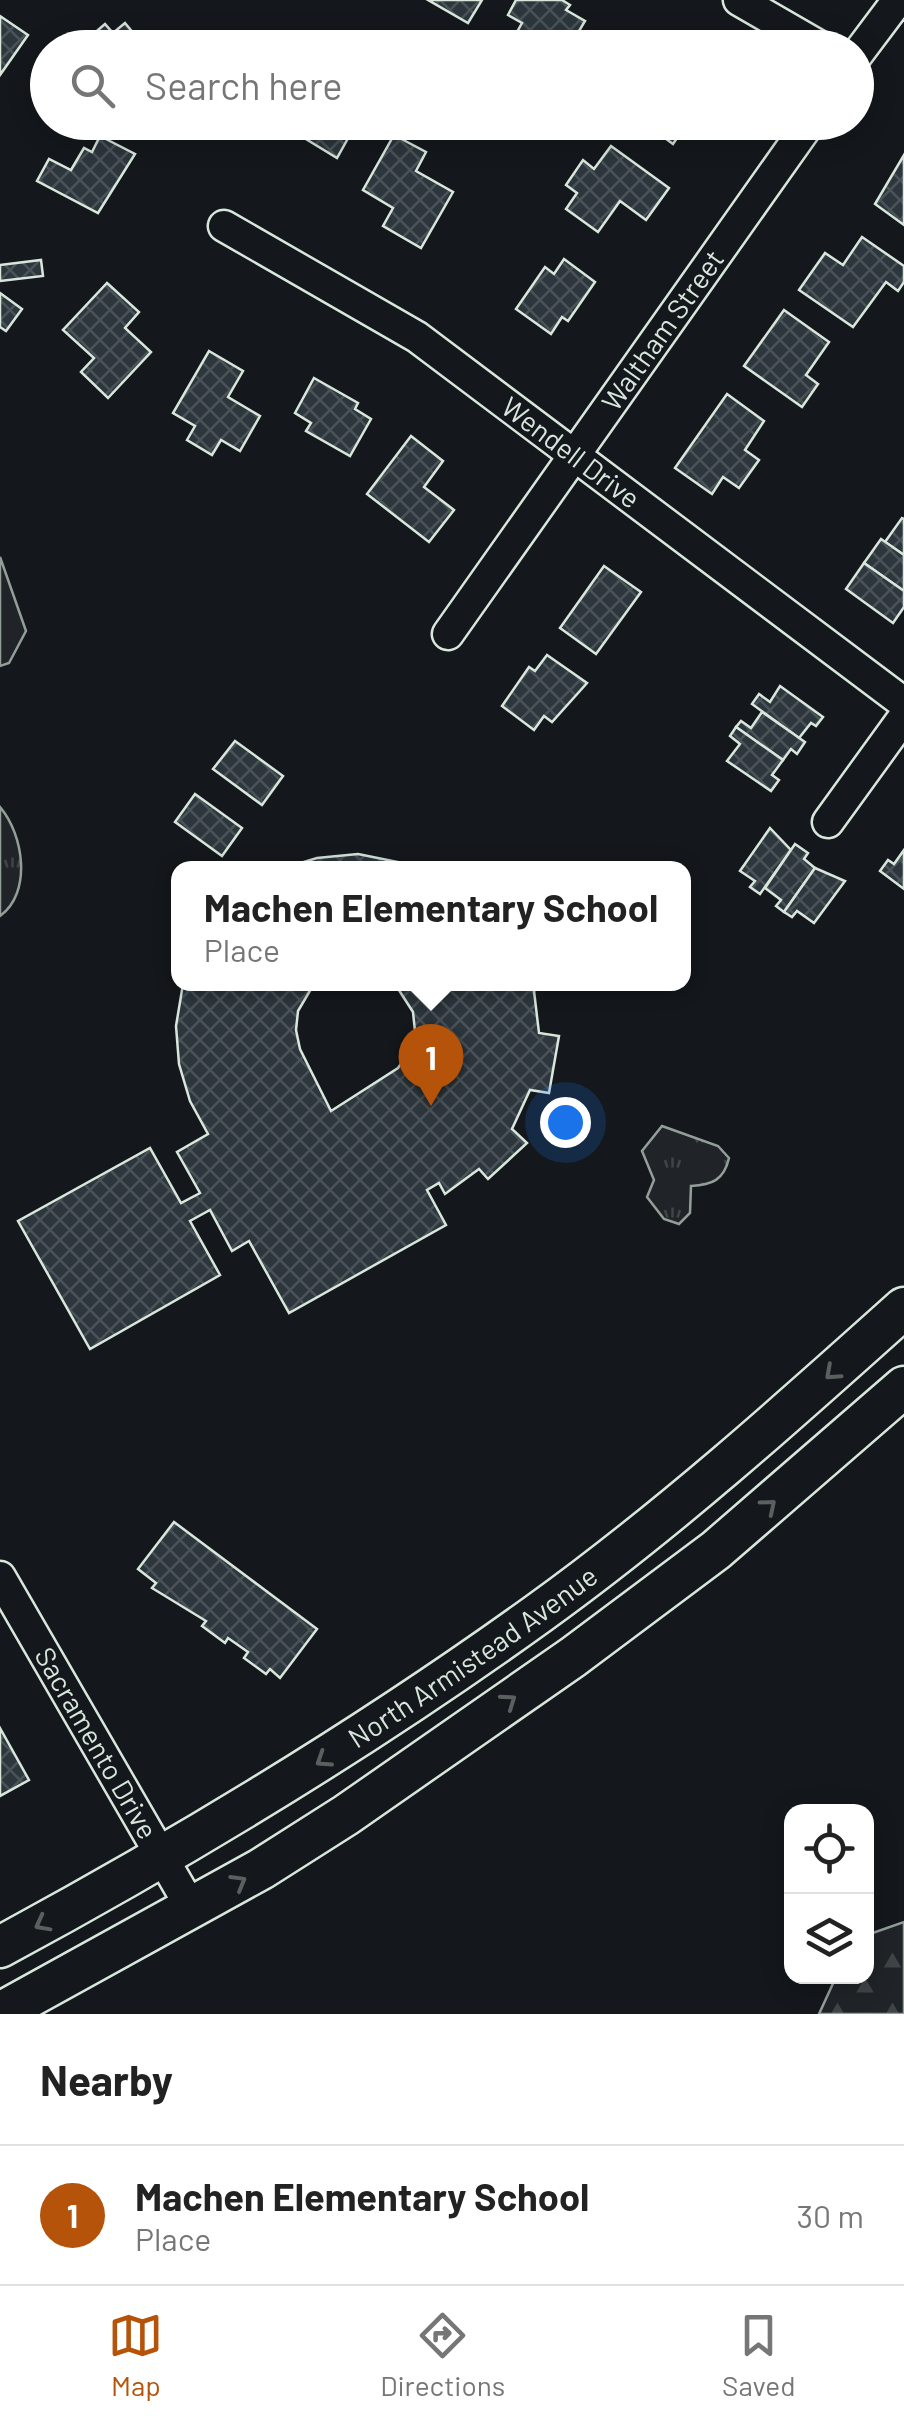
<!DOCTYPE html>
<html lang="en">
<head>
<meta charset="utf-8">
<style>
	:root { --surface:#fff; --page:#f2f2f2; --text:#222; --muted:#767676; --line:#e0e0e0; --accent:#b45309 }
	body { margin:0; font-family:Barlow,sans-serif; background:var(--page); color:var(--text) }
	.controls { position:absolute; right:30px; bottom:30px; display:grid; overflow:hidden; border-radius:20px; box-shadow:0 5px 25px #0003 }
	.controls button { width:90px; height:90px; display:grid; place-items:center; padding:0; border:0; border-bottom:2px solid var(--line); background:var(--surface); color:var(--text); font:50px sans-serif }
	.you { position:absolute; left:565px; top:1122px; width:35px; height:35px; margin:-25px; border:8px solid #fff; border-radius:50%; background:#1a73e8; box-shadow:0 0 0 15px #1a73e833 }
	.badge { display:grid; place-items:center; width:65px; height:65px; border-radius:50%; background:var(--accent); color:#fff; font-size:32px; font-weight:700 }
	.pin { position:absolute; translate:-50% -82px; filter:drop-shadow(0 2px 5px #0008) }
	.pin::after { content:''; position:absolute; top:52px; width:35px; height:30px; background:inherit; clip-path:polygon(0 0,100% 0,50% 100%) }
	.popup { position:absolute; left:171px; top:861px; width:520px; height:130px; box-sizing:border-box; display:grid; place-content:center; border-radius:20px; background:var(--surface); filter:drop-shadow(0 2px 8px #0005); font-size:32px; white-space:nowrap; color:var(--muted) }
	.popup b { font-size:38px; color:var(--text) }
	.popup::after { content:''; position:absolute; left:50%; top:100%; margin-left:-20px; border:20px solid transparent; border-top-color:var(--surface) }
	.list { margin:0; padding:0; list-style:none }
	h2 { display:flex; justify-content:space-between; align-items:center; height:130px; margin:0; padding:0 40px; font-size:42px }
	h2 small { font-size:32px; font-weight:400; color:var(--muted) }
	.list li { display:grid; grid-template-columns:65px 1fr auto; gap:30px; align-items:center; box-sizing:border-box; height:140px; padding:0 40px; border-top:2px solid var(--line) }
	.list b { display:block; font-size:38px; white-space:nowrap }
	.list p { margin:0; font-size:32px; white-space:nowrap; color:var(--muted) }
	.list em { font-size:32px; font-style:normal; color:var(--muted) }
	.icon { flex:none; width:55px; height:55px; fill:none; stroke:currentColor; stroke-width:2; stroke-linecap:round; stroke-linejoin:round }
	.map { position:relative; flex:none; width:904px; height:2014px; overflow:hidden }
	.search { position:absolute; background:var(--surface); box-shadow:0 5px 25px #0003; left:30px; right:30px; top:30px; height:110px; display:flex; align-items:center; gap:25px; box-sizing:border-box; padding:0 35px; border-radius:55px; color:var(--muted); font-size:38px }
	.sheet { height:270px; background:var(--surface) }
	nav { display:flex; justify-content:space-around; align-items:center; box-sizing:border-box; height:140px; border-top:2px solid var(--line); background:var(--surface); font-size:28px; color:var(--muted) }
	nav a { display:grid; justify-items:center; gap:5px }
	nav .on { color:var(--accent) }
	.map>svg:first-child { display:block }
	.green { fill:#202428; stroke:#939e99; stroke-width:2.5 }
	.forest { fill:url(#forest-firs); stroke:#939e99; stroke-width:2.5 }
	.park { fill:url(#park-tufts); stroke:#939e99; stroke-width:2.5 }
	.building { fill:url(#building-cross-hatch); stroke:#d8e6dc; stroke-width:2.5 }
	.lines { fill:none; stroke-linecap:round; stroke-linejoin:round }
	.street-casing { stroke:#d8e6dc; stroke-width:35 }
	.secondary-casing { stroke:#d8e6dc; stroke-width:45 }
	.street { stroke:#14181c; stroke-width:30 }
	.secondary { stroke:#14181c; stroke-width:40 }
	.oneway { stroke:#59605f }
	.labels { text-anchor:middle; stroke-width:8; stroke-linejoin:round; paint-order:stroke }
	.street-label { font-size:28px; fill:#d8e6dc; stroke:#14181c }
</style>
</head>
<body>
<div class="map">
<svg width="904" height="2014" viewBox="0 0 904 2014">
	<defs>
		<pattern id="forest-firs" width="22" height="20" patternUnits="userSpaceOnUse" patternTransform="scale(2.5)"><rect width="22" height="20" fill="#202428"/><path d="M5 1l3.5 6h-7zM16 11l3.5 6h-7z" fill="#404447"/></pattern>
		<pattern id="park-tufts" width="24" height="20" patternUnits="userSpaceOnUse" patternTransform="scale(2.5)"><rect width="24" height="20" fill="#202428"/><path d="M3 7l-1-3M5 7V3M7 7l1-3M15 17l-1-3M17 17v-4M19 17l1-3" fill="none" stroke="#404447"/></pattern>
		<pattern id="building-cross-hatch" width="8" height="8" patternUnits="userSpaceOnUse" patternTransform="scale(2.5)"><rect width="8" height="8" fill="#2c363c"/><path d="M0 0l8 8M0 8l8-8" fill="none" stroke="#4a5358"/></pattern>
	</defs>
	<rect width="100%" height="100%" fill="#14181c"/>
	<polygon class="green" points="0,557 26,631 9,663 0,666"/>
	<polygon class="forest" points="904,1922 904,2014 819,2014 836,1977 866,1976 867,1935"/>
	<g class="park">
		<path d="M0,807c24,28 32,86 0,109z"/>
		<path d="M662,1126l56,20 11,12c-5,22 -17,27 -38,28l-1,27 -11,11 -15,-5 -17,-22 7,-17 -12,-29z"/>
	</g>
	<g class="building">
		<polygon points="428,0 482,0 468,23"/>
		<polygon points="516,0 562,0 570,5 566,10 585,21 569,48 508,48 522,23 508,15"/>
		<polygon points="0,16 28,35 0,75"/>
		<polygon points="125,23 141,42 134,48 89,48 84,42 105,24 113,33"/>
		<polygon points="203,33 210,48 172,48"/>
		<polygon points="278,122 353,122 356,124 337,158"/>
		<polygon points="643,122 688,122 673,144"/>
		<polygon points="394,135 426,152 416,171 453,192 421,248 383,226 393,208 363,190"/>
		<polygon points="100,136 135,154 98,213 37,181 49,159 71,170 84,148 92,152"/>
		<polygon points="611,146 669,188 646,220 620,201 598,232 566,209 577,193 566,185 583,160 594,169"/>
		<polygon points="904,155 904,225 875,204"/>
		<polygon points="862,237 904,266 904,282 898,291 886,282 853,327 799,290 825,253 843,265"/>
		<polygon points="564,259 595,282 568,321 562,317 551,334 516,309 545,267 554,274"/>
		<polygon points="41,260 43,276 0,281 0,265"/>
		<polygon points="107,283 139,312 125,328 151,352 108,398 81,372 94,358 63,330"/>
		<polygon points="0,293 22,309 6,331 0,327"/>
		<polygon points="784,310 829,342 806,375 818,384 802,407 744,366"/>
		<polygon points="209,351 243,371 228,397 260,416 240,451 221,440 212,455 187,440 195,426 173,413"/>
		<polygon points="314,378 358,403 355,409 371,419 350,456 306,431 311,423 295,413"/>
		<polygon points="727,394 764,421 745,450 759,460 739,488 723,477 712,494 675,468"/>
		<polygon points="411,436 443,461 424,487 454,510 429,542 367,494"/>
		<polygon points="902,518 904,519 904,555 885,542"/>
		<polygon points="881,539 904,555 904,591 864,563"/>
		<polygon points="864,563 904,591 904,607 893,623 846,589"/>
		<polygon points="604,566 641,592 596,654 560,628"/>
		<polygon points="547,655 587,683 552,722 544,716 534,730 502,706 529,667 535,671"/>
		<polygon points="780,686 823,717 816,726 811,723 799,738 752,704 759,694 770,702"/>
		<polygon points="762,712 805,742 797,754 791,749 783,760 736,727 741,721 751,728"/>
		<polygon points="736,727 783,760 772,775 779,780 771,791 727,761 740,744 730,736"/>
		<polygon points="235,741 283,776 262,805 213,769"/>
		<polygon points="195,794 242,828 222,856 175,822"/>
		<polygon points="770,828 791,850 760,894 750,887 755,881 740,871"/>
		<polygon points="795,844 808,853 804,859 815,868 784,912 776,906 781,900 765,888"/>
		<polygon points="904,850 904,889 880,871 888,860 894,864"/>
		<polygon points="358,854 427,868 284,868 317,858"/>
		<polygon points="815,868 845,881 814,923 797,911 792,917 784,912"/>
		<polygon points="183,984 314,984 298,1011 296,1030 300,1049 331,1111 398,1068 410,1051 415,1031 413,1012 395,984 547,984 534,991 539,1033 559,1036 549,1093 530,1090 512,1129 527,1143 488,1179 479,1169 445,1194 439,1183 427,1190 446,1225 289,1313 249,1241 232,1251 210,1210 190,1221 220,1275 90,1349 18,1221 150,1148 181,1203 200,1193 177,1152 208,1134 190,1101 179,1064 176,1026"/>
		<polygon points="174,1522 317,1629 280,1678 270,1669 266,1674 244,1658 248,1652 228,1638 225,1643 202,1626 206,1621 152,1588 156,1583 138,1569"/>
		<polygon points="0,1728 29,1780 0,1796"/>
	</g>
	<g class="lines">
		<defs>
			<g id="street">
				<polyline points="739,0 822,48"/>
				<polyline points="856,56 898,0"/>
				<path id="s1" d="M224,226l193,111 487,366"/>
				<path id="s2" d="M448,634l362,-512"/>
				<polyline points="828,822 904,717"/>
				<path id="s3" d="M0,1577l192,332"/>
			</g>
			<g id="secondary">
				<path id="s4" d="M0,1947c187,-101 367,-210 539,-334 129,-93 247,-199 365,-305"/>
				<polyline points="0,2013 261,1869 346,1815 573,1657 716,1550 904,1387"/>
			</g>
		</defs>
		<use href="#street" class="street-casing"/>
		<use href="#secondary" class="secondary-casing"/>
		<use href="#street" class="street"/>
		<use href="#secondary" class="secondary"/>
	</g>
	<defs><path id="oneway-chevron" d="M-2-3.5L2.5 0L-2 3.5" fill="none" stroke-width="1.6" stroke-linecap="round" stroke-linejoin="round" transform="scale(2.5)"/></defs>
	<g class="oneway">
		<use href="#oneway-chevron" transform="translate(832 1373) rotate(138)"/>
		<use href="#oneway-chevron" transform="translate(769 1506) rotate(-40)"/>
		<use href="#oneway-chevron" transform="translate(509 1701) rotate(-35)"/>
		<use href="#oneway-chevron" transform="translate(323 1760) rotate(147)"/>
		<use href="#oneway-chevron" transform="translate(239 1882) rotate(-30)"/>
		<use href="#oneway-chevron" transform="translate(42 1924) rotate(152)"/>
	</g>
	<g class="labels">
		<g class="street-label">
			<text dy="10" stroke="none"><textPath href="#s2" startOffset="372">Waltham Street</textPath></text>
			<text dy="10" stroke="none"><textPath href="#s1" startOffset="415">Wendell Drive</textPath></text>
			<text dy="10" stroke="none"><textPath href="#s4" startOffset="555">North Armistead Avenue</textPath></text>
			<text dy="10" stroke="none"><textPath href="#s3" startOffset="192">Sacramento Drive</textPath></text>
		</g>
	</g>
</svg>
<div class="controls">
<button><svg class="icon" aria-label="locate" viewBox="0 0 24 24"><circle cx="12" cy="12" r="6"/><path d="M12 2v4M12 18v4M2 12h4M18 12h4"/></svg></button>
<button><svg class="icon" aria-label="layers" viewBox="0 0 24 24"><path d="M12 4l9 5-9 5-9-5zM3 14l9 5 9-5"/></svg></button>
</div>
<div class="you"></div>
<div class="pin badge" style="left:431px;top:1106px">1</div>
<div class="popup"><b>Machen Elementary School</b>Place</div>
<div class="search"><svg class="icon" aria-label="search" viewBox="0 0 24 24"><circle cx="10" cy="10" r="6"/><path d="M15 15l6 6"/></svg>Search here</div>
</div>
<section class="sheet">
<h2>Nearby<small></small></h2>
<ul class="list">
<li><span class="badge">1</span><div><b>Machen Elementary School</b><p>Place</p></div><em>30 m</em></li>
</ul>
</section>
<nav>
<a class="on"><svg class="icon" aria-label="map" viewBox="0 0 24 24"><path d="M3 6l6-2 6 2 6-2v14l-6 2-6-2-6 2zM9 4v14M15 6v14"/></svg>Map</a>
<a><svg class="icon" aria-label="directions" viewBox="0 0 24 24"><path d="M12 3l9 9-9 9-9-9zM9 14v-3h6M13 9l2 2-2 2"/></svg>Directions</a>
<a><svg class="icon" aria-label="saved" viewBox="0 0 24 24"><path d="M7 4h10v16l-5-4-5 4z"/></svg>Saved</a>
</nav>
</body>
</html>
